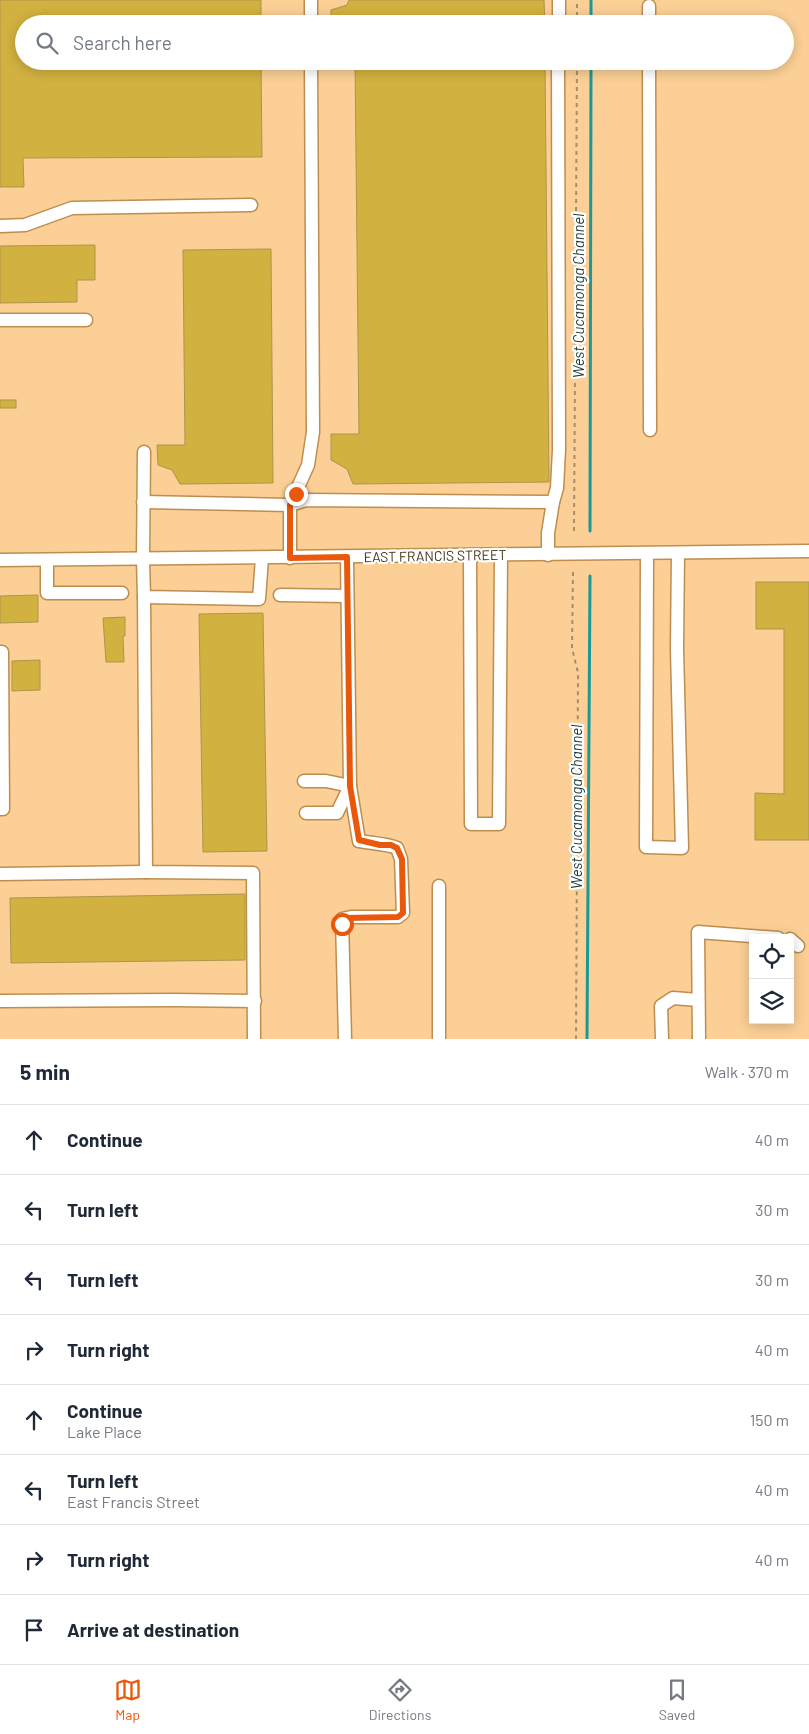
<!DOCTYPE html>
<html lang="en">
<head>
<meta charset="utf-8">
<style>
	:root { --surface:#fff; --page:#f2f2f3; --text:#1f2937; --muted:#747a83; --line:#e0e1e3; --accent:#ea580c }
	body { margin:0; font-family:Barlow,sans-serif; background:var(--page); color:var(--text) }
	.controls { position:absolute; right:15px; bottom:15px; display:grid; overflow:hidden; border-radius:0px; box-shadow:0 2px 12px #0003 }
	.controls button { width:45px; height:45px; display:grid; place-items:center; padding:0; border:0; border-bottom:1px solid var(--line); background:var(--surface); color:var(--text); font:25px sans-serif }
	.stop { position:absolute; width:15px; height:15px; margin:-11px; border:4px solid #ea580c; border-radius:50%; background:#fff }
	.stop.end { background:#ea580c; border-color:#fff; box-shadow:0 1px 5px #0008 }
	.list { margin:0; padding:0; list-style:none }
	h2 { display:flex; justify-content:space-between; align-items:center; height:65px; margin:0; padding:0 20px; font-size:21px }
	h2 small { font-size:16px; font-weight:400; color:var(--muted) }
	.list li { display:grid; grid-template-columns:32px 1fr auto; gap:15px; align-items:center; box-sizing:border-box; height:70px; padding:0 20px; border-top:1px solid var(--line) }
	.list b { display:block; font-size:19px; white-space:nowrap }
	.list p { margin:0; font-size:16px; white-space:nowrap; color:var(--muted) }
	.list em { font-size:16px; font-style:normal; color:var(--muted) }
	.icon { flex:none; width:28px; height:28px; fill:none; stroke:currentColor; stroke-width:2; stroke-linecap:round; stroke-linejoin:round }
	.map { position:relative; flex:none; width:809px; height:1039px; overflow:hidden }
	.search { position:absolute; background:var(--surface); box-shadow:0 2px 12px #0003; left:15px; right:15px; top:15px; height:55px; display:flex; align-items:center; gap:12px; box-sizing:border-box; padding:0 18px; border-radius:28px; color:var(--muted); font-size:19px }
	.sheet { height:625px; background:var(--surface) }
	nav { display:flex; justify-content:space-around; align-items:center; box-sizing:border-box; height:70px; border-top:1px solid var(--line); background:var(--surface); font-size:14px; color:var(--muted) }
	nav a { display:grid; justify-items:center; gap:2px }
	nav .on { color:var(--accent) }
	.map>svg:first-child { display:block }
	.built { fill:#fbcf96; fill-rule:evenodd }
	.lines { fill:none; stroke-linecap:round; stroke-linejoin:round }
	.stream { stroke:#1c9997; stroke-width:3 }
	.building { fill:#d1b13f; stroke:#ad964a }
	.minor-casing { stroke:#bd8e4d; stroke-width:15 }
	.path { stroke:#a68d6c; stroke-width:2; stroke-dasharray:4 4; stroke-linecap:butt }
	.minor { stroke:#fff; stroke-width:12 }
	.route { stroke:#ea580c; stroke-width:6 }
	.labels { text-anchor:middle; stroke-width:4.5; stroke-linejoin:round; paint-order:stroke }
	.street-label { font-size:14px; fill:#473318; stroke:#fff }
	.water-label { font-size:15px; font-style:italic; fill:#183a39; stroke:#fff }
</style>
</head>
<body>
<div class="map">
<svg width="809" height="1039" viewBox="0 0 809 1039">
	<rect width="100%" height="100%" fill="#f7d9b3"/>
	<path class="built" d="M0,0h809v1039h-809zM24,24h761v37h-761zM753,938h37v82h-37z"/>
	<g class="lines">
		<g class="stream">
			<polyline points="591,24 591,0"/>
			<polyline points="590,531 591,61"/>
			<polyline points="587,1039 590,576"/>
		</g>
	</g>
	<g class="building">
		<polygon points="0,0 261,0 261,24 24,24 24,61 261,61 262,157 23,158 24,187 0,187"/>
		<polygon points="349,0 544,0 545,24 331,24 331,10 347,5"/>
		<polygon points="355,61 545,61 549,482 353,484 347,469 331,460 331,434 359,434"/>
		<polygon points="95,245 95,280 77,280 77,302 0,303 0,246"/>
		<polygon points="271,249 273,483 180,484 172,470 158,465 157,445 185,445 183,250"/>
		<rect x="0" y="400" width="16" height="8"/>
		<polygon points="756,582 809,582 809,840 755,840 755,793 784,794 784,629 756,629"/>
		<polygon points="38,595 38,622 0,623 0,596"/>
		<polygon points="263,613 267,851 203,852 199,614"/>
		<polygon points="125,617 125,636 123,636 124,662 106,662 103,618"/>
		<polygon points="40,660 40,690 12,691 12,661"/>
		<polygon points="245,894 245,960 11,963 10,898"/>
	</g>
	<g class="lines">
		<defs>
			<g id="minor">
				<polyline points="649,6 649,24"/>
				<polyline points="311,24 311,0"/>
				<polyline points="559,24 559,0"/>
				<polyline points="649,61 650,430"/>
				<polyline points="0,226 25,225 72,208 251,205"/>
				<polyline points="0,320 86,320"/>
				<polyline points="144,452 143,559 144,597 259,599 262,558"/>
				<polyline points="143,502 290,505 290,558"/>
				<polyline points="553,502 557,488 559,450 558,61"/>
				<polyline points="290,505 308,465 313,432 311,61"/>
				<polyline points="290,505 306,500 553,502 548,533 548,555"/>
				<polyline points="647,553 646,847 682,848 677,649 678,553"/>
				<polyline points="470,556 471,824 499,824 501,555"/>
				<polyline points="0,560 809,551"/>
				<polyline points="47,560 47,593 122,593"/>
				<polyline points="280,595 347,596"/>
				<polyline points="144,597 146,872 253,873 254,1039"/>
				<polyline points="0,652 2,652 3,809 0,809"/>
				<polyline points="304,781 326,781 350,786"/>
				<polyline points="306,813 337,813 350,786"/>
				<polyline points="0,874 146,872"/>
				<polyline points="439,886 439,1039"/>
				<polyline points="790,939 798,946"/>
				<polyline points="0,1001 174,1000 255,1001"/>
				<path d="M345,1039l-3,-120 9,-2h47l5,-4 -2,-54 -4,-11c-8,-4 -27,-5 -38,-7l-9,-55 -3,-229"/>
				<polyline points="662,1039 661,1006 673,998 698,1000"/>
				<polyline points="699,1039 698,932 778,938"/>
			</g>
		</defs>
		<use href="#minor" class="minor-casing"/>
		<g class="path">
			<polyline points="577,24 577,0"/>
			<polyline points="574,531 577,61"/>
			<polyline points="573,572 572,648 578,673 576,1039"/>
		</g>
		<use href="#minor" class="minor"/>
	</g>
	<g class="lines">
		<polyline class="route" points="296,494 290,505 290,558 347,557 350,786 359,840 380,845 391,845 397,848 402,859 403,913 398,917 345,918 342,920 342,924"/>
	</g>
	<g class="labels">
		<g class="street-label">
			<text transform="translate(435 556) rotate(-1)" y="5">EAST FRANCIS STREET</text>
		</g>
		<g class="water-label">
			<text transform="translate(579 296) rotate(-90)" y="5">West Cucamonga Channel</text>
			<text transform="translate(577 807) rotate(-90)" y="5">West Cucamonga Channel</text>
		</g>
	</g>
</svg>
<div class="controls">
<button><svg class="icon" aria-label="locate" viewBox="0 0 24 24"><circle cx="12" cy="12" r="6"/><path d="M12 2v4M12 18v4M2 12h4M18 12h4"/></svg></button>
<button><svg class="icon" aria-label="layers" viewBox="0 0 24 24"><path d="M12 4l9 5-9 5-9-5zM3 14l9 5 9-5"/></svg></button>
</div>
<div class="stop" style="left:342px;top:924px"></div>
<div class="stop end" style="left:296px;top:494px"></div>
<div class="search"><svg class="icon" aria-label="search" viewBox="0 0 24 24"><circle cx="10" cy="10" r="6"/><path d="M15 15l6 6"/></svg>Search here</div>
</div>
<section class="sheet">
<h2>5 min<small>Walk · 370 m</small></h2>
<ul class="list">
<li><svg class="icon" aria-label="ahead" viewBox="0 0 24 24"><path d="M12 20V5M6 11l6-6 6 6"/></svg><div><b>Continue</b></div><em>40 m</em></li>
<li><svg class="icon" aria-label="left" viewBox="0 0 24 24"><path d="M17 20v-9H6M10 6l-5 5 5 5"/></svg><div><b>Turn left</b></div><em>30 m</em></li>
<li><svg class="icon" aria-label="left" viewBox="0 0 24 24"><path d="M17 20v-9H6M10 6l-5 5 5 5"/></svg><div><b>Turn left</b></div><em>30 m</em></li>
<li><svg class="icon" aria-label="right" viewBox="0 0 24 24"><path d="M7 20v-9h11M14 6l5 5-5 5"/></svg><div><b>Turn right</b></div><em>40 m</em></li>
<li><svg class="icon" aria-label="ahead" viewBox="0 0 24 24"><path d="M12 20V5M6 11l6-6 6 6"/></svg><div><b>Continue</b><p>Lake Place</p></div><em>150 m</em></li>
<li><svg class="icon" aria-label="left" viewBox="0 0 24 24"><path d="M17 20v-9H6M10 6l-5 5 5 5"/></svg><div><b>Turn left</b><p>East Francis Street</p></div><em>40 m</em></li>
<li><svg class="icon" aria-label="right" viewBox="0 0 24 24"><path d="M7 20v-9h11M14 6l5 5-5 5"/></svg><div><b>Turn right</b></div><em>40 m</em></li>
<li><svg class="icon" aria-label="arrive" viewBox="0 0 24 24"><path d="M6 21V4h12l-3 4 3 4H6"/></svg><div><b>Arrive at destination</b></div></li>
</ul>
</section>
<nav>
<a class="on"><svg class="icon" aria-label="map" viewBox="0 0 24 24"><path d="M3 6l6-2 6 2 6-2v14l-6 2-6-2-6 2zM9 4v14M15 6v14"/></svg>Map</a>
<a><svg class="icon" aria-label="directions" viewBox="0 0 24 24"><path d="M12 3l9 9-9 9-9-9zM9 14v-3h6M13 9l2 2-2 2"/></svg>Directions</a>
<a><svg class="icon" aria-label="saved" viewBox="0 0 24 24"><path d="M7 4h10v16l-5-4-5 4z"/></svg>Saved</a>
</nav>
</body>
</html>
